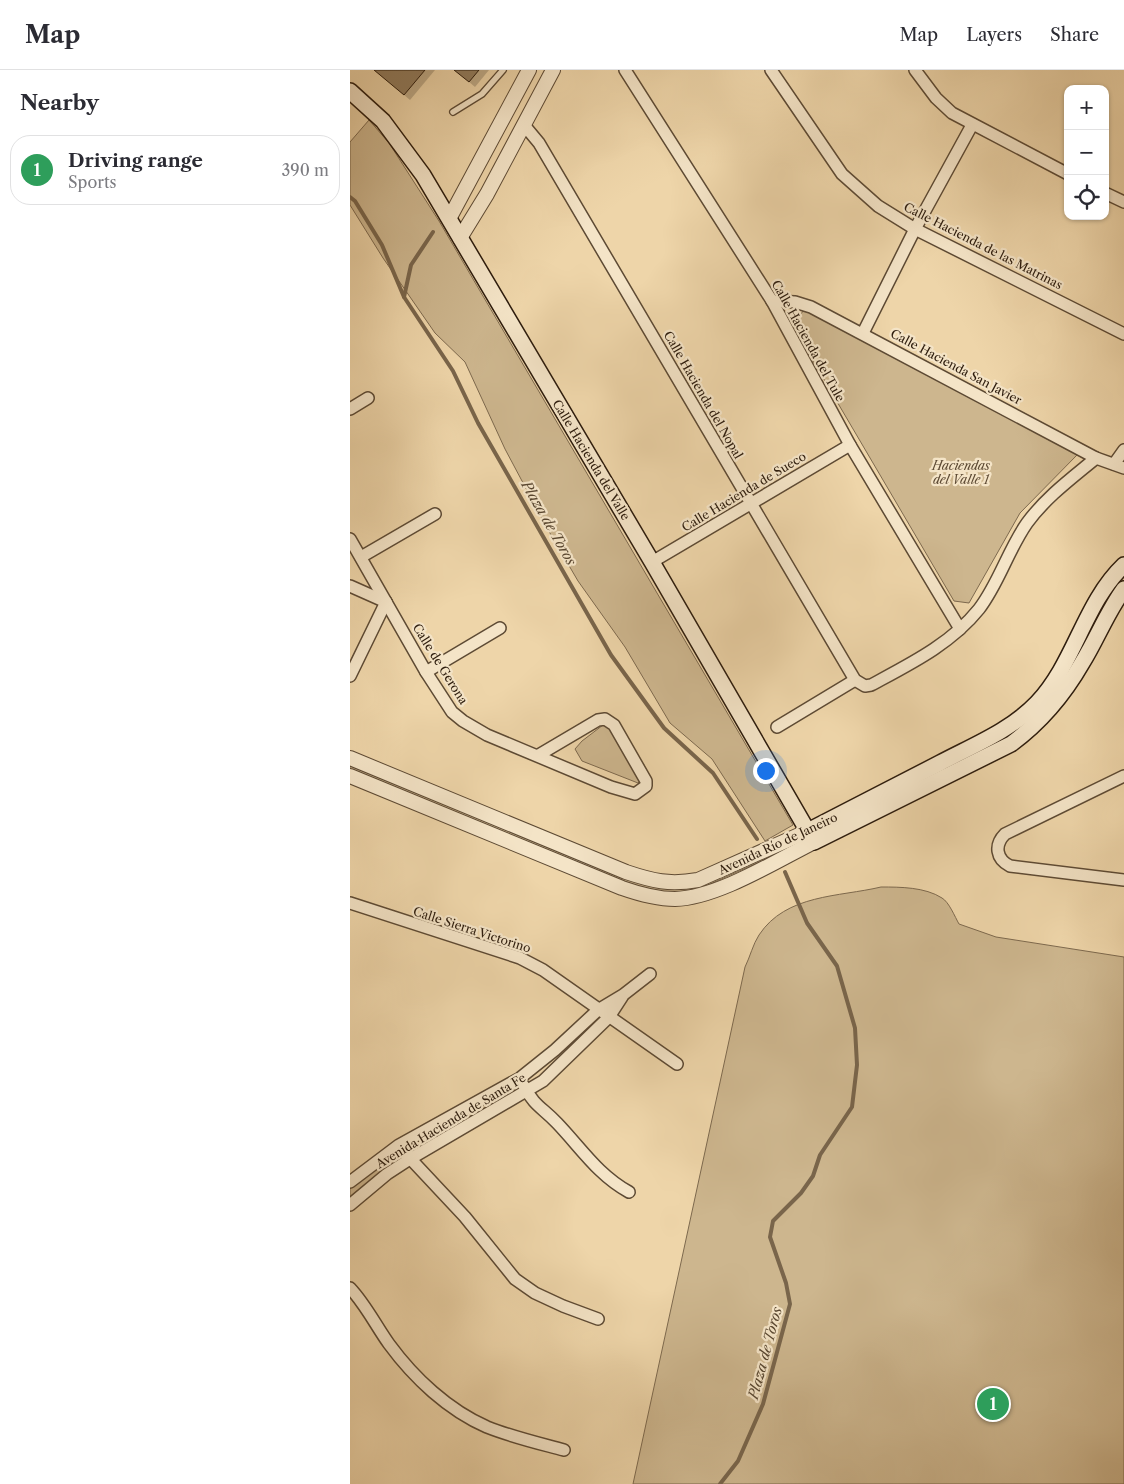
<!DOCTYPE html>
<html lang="en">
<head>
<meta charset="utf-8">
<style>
	:root { --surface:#fff; --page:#f2f2f3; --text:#2b2b33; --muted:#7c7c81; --line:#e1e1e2; --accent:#d93025 }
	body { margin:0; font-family:"Libre Caslon Text",serif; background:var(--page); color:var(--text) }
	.controls { position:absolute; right:15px; top:15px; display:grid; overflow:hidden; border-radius:10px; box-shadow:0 1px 4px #0004 }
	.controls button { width:45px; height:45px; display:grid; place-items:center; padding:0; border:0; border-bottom:1px solid var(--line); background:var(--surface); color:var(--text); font:25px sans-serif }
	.you { position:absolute; left:415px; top:700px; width:18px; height:18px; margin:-12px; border:4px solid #fff; border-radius:50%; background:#1a73e8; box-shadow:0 0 0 8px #1a73e833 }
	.badge { display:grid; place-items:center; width:32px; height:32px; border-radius:50%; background:var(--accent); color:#fff; font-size:16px; font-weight:700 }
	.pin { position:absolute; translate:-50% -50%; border:2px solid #fff; box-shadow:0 1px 5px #0006 }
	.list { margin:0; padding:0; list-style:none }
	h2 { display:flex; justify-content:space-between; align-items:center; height:65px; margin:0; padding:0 20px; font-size:21px }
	h2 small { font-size:16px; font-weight:400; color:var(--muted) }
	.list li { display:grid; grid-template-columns:32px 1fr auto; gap:15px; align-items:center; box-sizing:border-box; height:70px; margin:0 10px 10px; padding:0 10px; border:1px solid var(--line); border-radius:20px }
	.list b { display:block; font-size:19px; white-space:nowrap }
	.list p { margin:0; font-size:16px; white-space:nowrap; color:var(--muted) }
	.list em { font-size:16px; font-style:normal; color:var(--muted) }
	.icon { flex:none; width:28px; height:28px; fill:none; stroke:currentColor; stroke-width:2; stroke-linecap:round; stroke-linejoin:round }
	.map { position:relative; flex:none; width:774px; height:1414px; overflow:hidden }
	header { display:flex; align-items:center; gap:30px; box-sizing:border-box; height:70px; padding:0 25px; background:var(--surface); border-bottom:1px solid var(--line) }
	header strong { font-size:24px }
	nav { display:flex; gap:28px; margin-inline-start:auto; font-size:18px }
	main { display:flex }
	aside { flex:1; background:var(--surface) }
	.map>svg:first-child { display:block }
	.green { fill:#cdb68e; stroke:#7d694e }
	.shadow { fill:#0003 }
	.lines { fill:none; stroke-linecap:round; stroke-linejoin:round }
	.stream { stroke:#79654b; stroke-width:4 }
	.building { fill:#917c5e; stroke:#2d1c0d }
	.service-casing { stroke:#5d4a34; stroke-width:8 }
	.minor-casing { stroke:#5d4a34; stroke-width:14 }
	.tertiary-casing { stroke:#5d4a34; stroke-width:16 }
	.secondary-casing { stroke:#2d1c0d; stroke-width:18 }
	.service { stroke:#f4e4c7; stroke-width:5.5 }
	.minor { stroke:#f4e4c7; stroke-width:11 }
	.tertiary { stroke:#f4e4c7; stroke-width:14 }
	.secondary { stroke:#f4e4c7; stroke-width:15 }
	.labels { text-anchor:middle; stroke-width:4.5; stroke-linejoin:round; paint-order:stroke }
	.street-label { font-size:12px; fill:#2d1c0d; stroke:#f4e4c7 }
	.park-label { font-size:12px; font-style:italic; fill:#5d4a34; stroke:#f4e4c7 }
	.water-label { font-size:14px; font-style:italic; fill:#594731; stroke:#f4e4c7 }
</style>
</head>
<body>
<header>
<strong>Map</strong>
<nav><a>Map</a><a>Layers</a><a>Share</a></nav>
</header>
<main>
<aside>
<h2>Nearby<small></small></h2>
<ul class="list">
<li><span class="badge" style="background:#2e9e5b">1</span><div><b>Driving range</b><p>Sports</p></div><em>390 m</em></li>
</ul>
</aside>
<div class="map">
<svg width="774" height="1414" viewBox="0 0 774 1414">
	<rect width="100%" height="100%" fill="#eed5a9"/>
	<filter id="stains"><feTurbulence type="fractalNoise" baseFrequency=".004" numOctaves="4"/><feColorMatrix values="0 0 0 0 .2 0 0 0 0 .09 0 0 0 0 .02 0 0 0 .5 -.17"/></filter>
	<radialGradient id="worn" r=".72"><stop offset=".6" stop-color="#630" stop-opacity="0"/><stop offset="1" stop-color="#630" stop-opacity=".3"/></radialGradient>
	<g class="green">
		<polygon points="19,50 39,73 89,151 443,755 415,771 362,689 320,653 275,577 228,511 197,458 155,379 115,292 85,263 33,188 0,135 0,72"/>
		<polygon points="454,240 728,384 670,443 619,533 604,531 442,255"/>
		<polygon points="253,655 269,659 294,695 294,707 288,713 232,691 225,679 232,671"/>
		<path d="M0,693l311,124 138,-49 5,4 -105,47c-21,4 -40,4 -61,-2l-288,-117z"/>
		<path d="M531,817c19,0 44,0 61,11 7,4 13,19 17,26l37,13 128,20v527h-491l112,-517c5,-10 8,-23 14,-32 27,-41 80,-38 122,-48z"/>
		<polygon points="152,1021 156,1028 74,1074 72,1068"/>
		<polygon points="38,1088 42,1095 0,1128 0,1118"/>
	</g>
	<g class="shadow">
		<polygon points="25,0 85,0 60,30"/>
		<polygon points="105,0 139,0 125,17"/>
	</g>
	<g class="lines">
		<g class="stream">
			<polyline points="0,127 5,131 32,175 54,227 103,301 128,353 261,585 314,658 363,703 407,769"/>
			<polyline points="54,227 61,195 83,162"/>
			<polyline points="370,1414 388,1391 413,1334 440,1234 436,1213 420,1167 423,1151 451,1123 463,1106 470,1085 502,1037 507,995 505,958 487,896 457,853 435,802"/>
		</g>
	</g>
	<g class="building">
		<polygon points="24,0 75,0 54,25"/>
		<polygon points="104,0 129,0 119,12"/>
	</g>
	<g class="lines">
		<defs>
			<polyline id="service" points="103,42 132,24 153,0"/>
			<g id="minor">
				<polyline points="275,0 422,231 500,375 610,559"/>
				<polyline points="421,0 492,104 528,136 565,159 774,264"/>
				<polyline points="565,0 586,28 602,43 718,104"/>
				<path d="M174,55l15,18 316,537 10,6 6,-1c39,-21 80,-41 108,-76 20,-26 29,-59 48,-86 19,-26 45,-45 69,-65"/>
				<polyline points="755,123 774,132"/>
				<polyline points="422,231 445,232 461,237 746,388 774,398"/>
				<polyline points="513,263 565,159 622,55"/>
				<polyline points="0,339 18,328"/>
				<polyline points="764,394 774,380"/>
				<polyline points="0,469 76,602 102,642 113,651 137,665 261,717 285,724 296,716 296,711 264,655 255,649 248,650 187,686"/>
				<polyline points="11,487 85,444"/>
				<polyline points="302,492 500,375"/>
				<polyline points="0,516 36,532"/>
				<polyline points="76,602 150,558"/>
				<polyline points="0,606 36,532"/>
				<polyline points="427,657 505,610"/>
				<path d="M774,706l-119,58c-11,11 -9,25 5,32l114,14"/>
				<polyline points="0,833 170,888 193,900 327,994"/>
				<path d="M174,1016c11,21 18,21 33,37 24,25 41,52 72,69"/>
				<polyline points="56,1084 115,1147 165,1209 185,1223 213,1236 248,1249"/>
				<polyline points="0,1112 49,1075 170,1008 205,980 248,940 273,925 300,904"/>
				<polyline points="0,1135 37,1104 60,1089 193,1011 259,947 272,927"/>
				<path d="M0,1218c16,17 26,38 39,56 25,34 59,66 98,83 25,10 51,16 77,23"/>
			</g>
			<g id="tertiary">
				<polyline points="99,149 179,0"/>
				<polyline points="110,168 137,124 203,0"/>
				<path d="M0,688l276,114c27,9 43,13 72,8l110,-49"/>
				<path d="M0,706l272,112c17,6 34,11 53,11 42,-1 101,-38 139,-57"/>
			</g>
			<g id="secondary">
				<path d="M0,21l33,30 40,54 229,387 162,280 197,-98c30,-22 52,-48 71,-81 15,-24 25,-51 42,-74"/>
				<path d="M458,761c44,-23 88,-45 132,-68 34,-18 70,-32 97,-60 38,-40 47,-100 87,-138"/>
			</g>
		</defs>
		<use href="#service" class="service-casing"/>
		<use href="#minor" class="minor-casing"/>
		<use href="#tertiary" class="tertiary-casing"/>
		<use href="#secondary" class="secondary-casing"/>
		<use href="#service" class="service"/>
		<use href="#minor" class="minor"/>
		<use href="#tertiary" class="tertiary"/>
		<use href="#secondary" class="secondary"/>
	</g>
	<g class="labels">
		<g class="street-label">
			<text transform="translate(633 176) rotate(27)" y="4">Calle Hacienda de las Matrinas</text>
			<text transform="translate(458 271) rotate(61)" y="4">Calle Hacienda del Tule</text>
			<text transform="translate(606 297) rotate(28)" y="4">Calle Hacienda San Javier</text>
			<text transform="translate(353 325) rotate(60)" y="4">Calle Hacienda del Nopal</text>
			<text transform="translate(241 390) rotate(59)" y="4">Calle Hacienda del Valle</text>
			<text transform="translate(394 422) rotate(-31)" y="4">Calle Hacienda de Sueco</text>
			<text transform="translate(90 594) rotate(58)" y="4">Calle de Gerona</text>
			<text transform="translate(428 774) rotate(-25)" y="4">Avenida Río de Janeiro</text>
			<text transform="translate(122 860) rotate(18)" y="4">Calle Sierra Victorino</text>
			<text transform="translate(101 1051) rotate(-31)" y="4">Avenida Hacienda de Santa Fe</text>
		</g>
		<g class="park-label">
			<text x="611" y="400">Haciendas<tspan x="611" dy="14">del Valle 1</tspan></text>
		</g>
		<g class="water-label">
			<text transform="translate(199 453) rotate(60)" y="5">Plaza de Toros</text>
			<text transform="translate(415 1283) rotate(-75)" y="5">Plaza de Toros</text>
		</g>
	</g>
	<rect width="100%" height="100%" filter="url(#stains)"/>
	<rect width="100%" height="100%" fill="url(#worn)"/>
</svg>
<div class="controls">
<button>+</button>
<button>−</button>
<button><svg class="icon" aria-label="locate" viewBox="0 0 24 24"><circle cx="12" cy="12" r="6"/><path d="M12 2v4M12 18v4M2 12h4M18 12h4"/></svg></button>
</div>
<div class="you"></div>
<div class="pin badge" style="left:643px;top:1334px;background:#2e9e5b">1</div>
</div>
</main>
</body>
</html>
